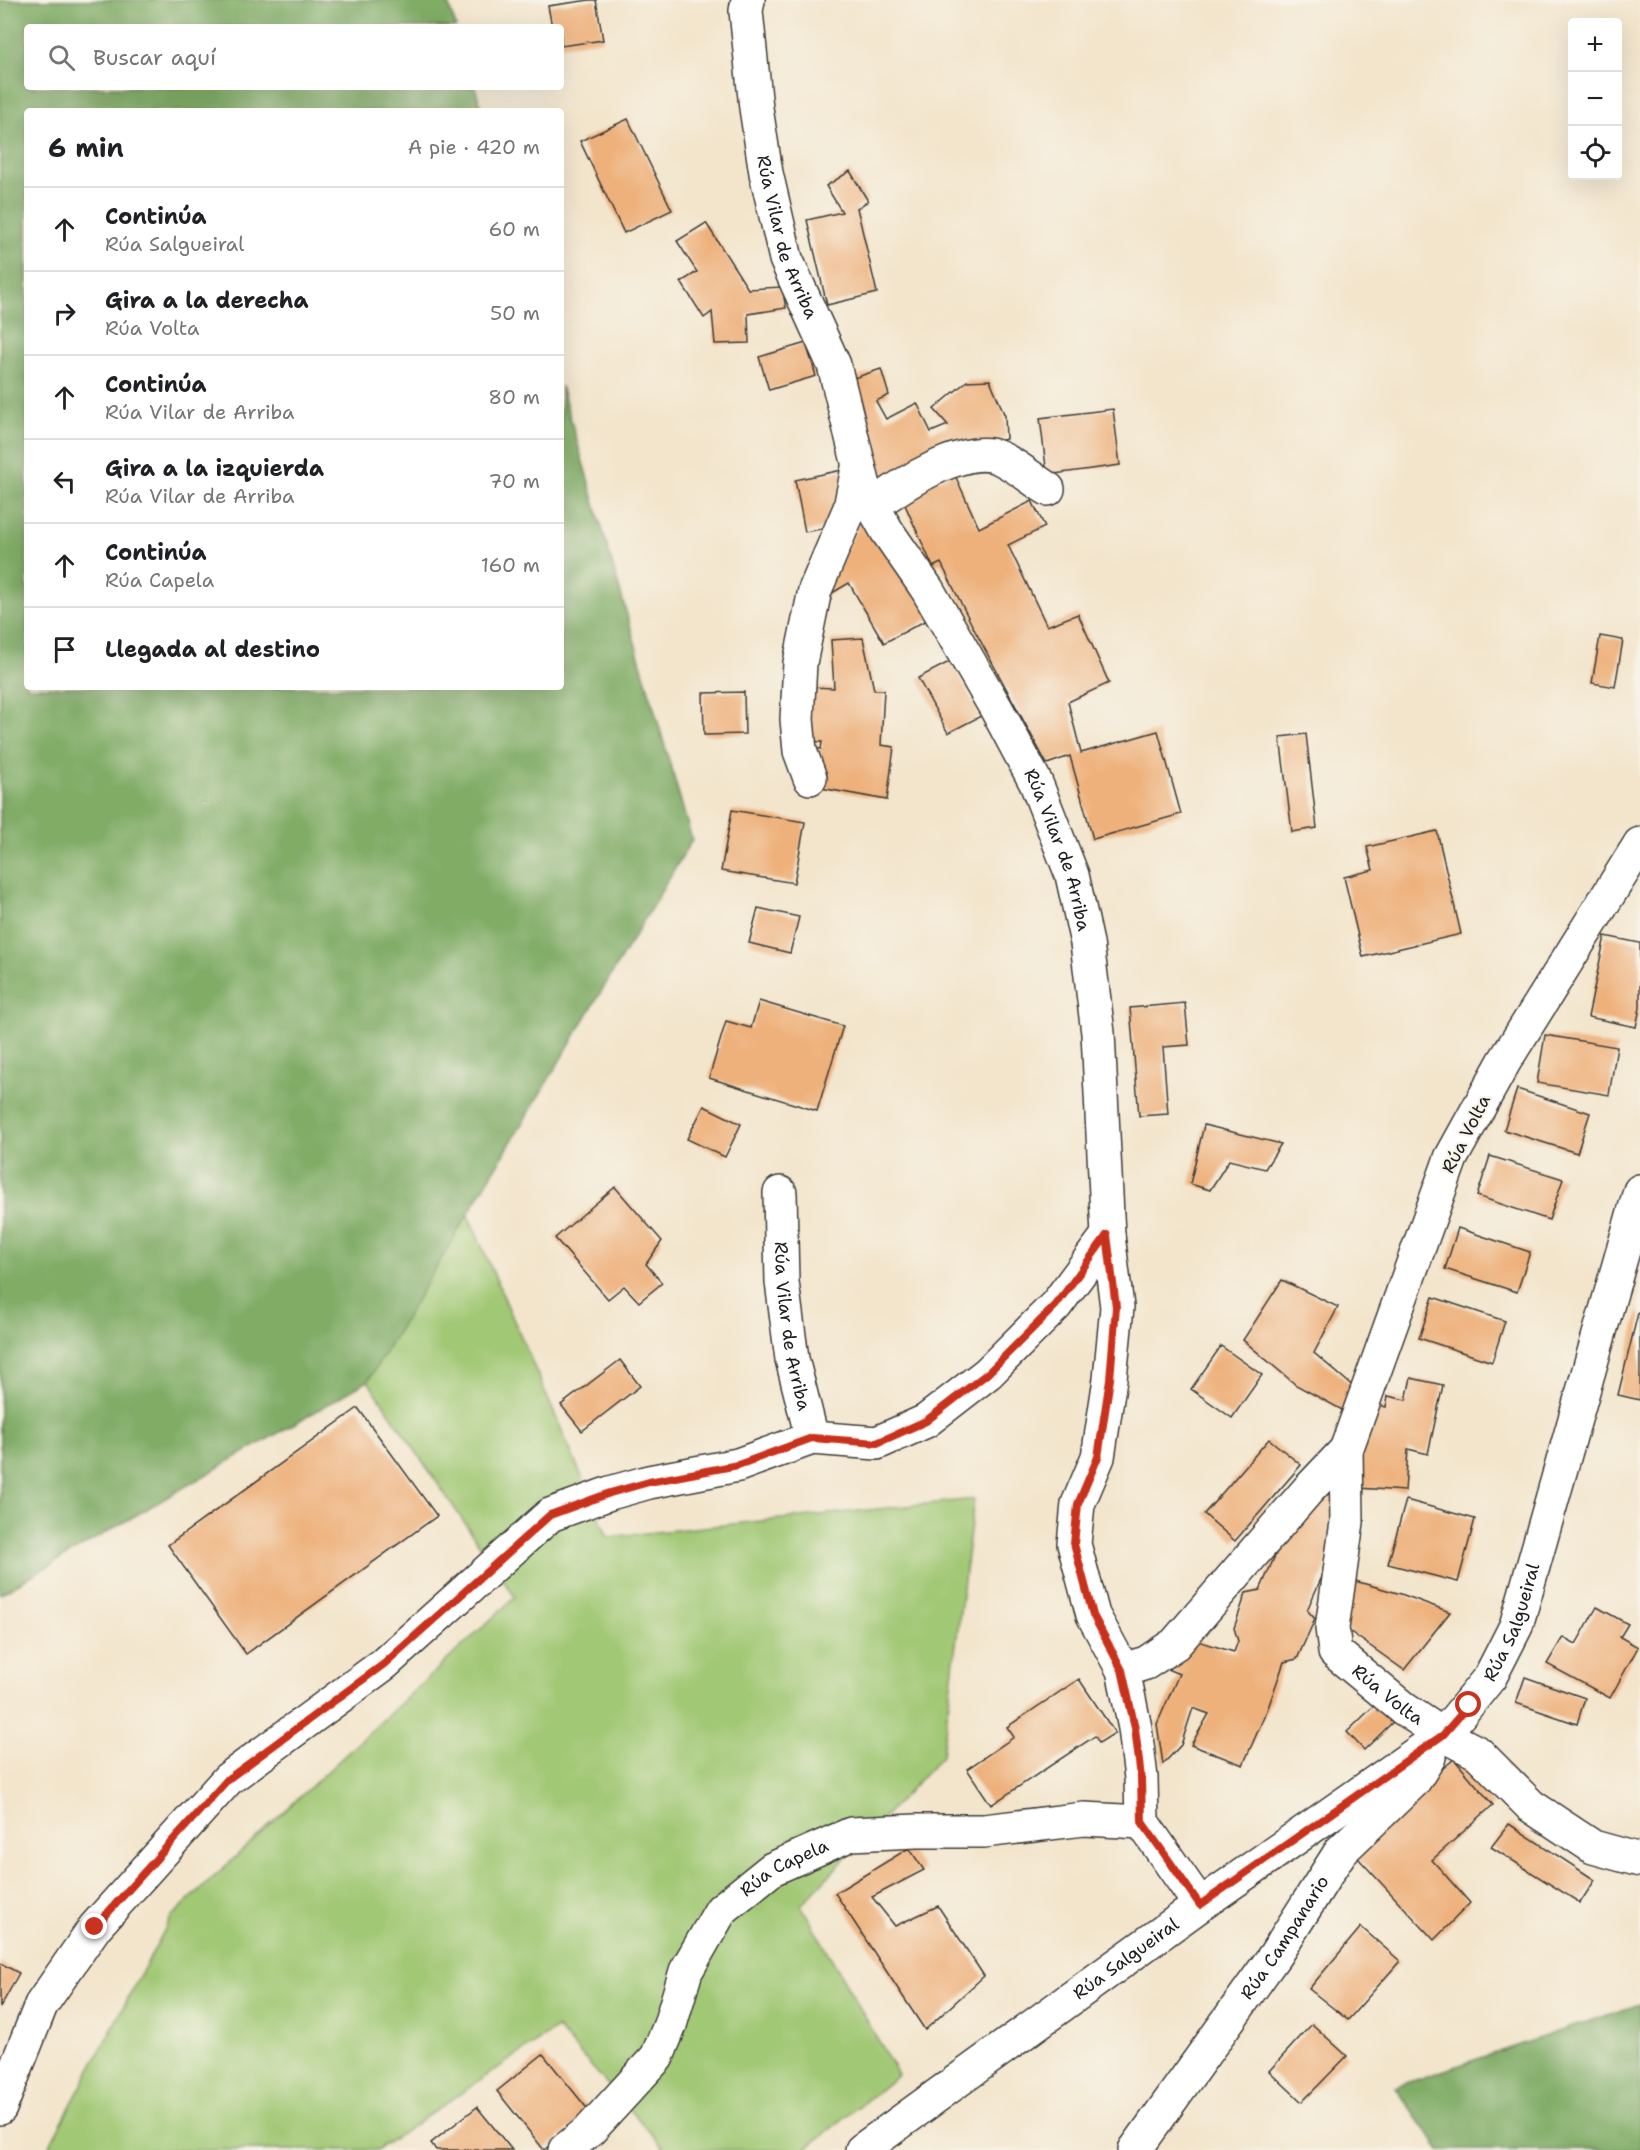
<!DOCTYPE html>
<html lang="es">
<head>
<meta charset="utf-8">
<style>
	:root { --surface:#fff; --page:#f2f2f2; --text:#202124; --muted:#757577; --line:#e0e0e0 }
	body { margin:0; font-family:"Shantell Sans",sans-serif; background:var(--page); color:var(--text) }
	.controls { position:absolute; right:18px; top:18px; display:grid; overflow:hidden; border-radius:6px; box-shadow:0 6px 24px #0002 }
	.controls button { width:54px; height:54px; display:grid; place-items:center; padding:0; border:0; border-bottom:2px solid var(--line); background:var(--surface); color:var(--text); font:30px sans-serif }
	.stop { position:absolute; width:18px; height:18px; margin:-14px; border:4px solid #c8321e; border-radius:50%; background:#fff }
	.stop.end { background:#c8321e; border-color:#fff; box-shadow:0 2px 6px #0008 }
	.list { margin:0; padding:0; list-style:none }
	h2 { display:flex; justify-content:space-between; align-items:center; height:78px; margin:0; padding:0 24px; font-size:26px }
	h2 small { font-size:20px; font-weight:400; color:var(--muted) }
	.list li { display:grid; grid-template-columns:39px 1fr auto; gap:18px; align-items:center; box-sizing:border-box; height:84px; padding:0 24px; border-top:2px solid var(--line) }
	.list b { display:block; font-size:22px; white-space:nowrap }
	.list p { margin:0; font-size:20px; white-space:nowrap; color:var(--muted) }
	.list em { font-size:20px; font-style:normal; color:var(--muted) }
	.icon { flex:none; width:33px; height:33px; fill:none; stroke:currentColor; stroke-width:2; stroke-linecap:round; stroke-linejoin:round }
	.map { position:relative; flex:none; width:1640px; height:2150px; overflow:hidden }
	.search { position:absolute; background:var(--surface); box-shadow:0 6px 24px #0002; left:24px; top:24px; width:540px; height:66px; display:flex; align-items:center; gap:15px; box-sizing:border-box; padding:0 21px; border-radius:6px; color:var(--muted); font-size:22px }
	.panel { position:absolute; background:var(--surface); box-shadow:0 6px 24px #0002; left:24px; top:108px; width:540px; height:582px; border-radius:6px }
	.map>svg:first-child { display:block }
	.green { fill:#a1c874; stroke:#5e7248; stroke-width:1.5 }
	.forest { fill:#80ac66; stroke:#4e6441; stroke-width:1.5 }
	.building { fill:#eeb17c }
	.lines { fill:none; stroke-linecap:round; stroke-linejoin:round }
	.minor-casing { stroke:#3c3a36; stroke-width:36 }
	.minor { stroke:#fff; stroke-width:33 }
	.route { stroke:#c8321e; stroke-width:8 }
	.labels { text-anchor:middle; stroke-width:4.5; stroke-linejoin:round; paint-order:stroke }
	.street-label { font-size:18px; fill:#1c1c1c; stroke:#f7f3e8 }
</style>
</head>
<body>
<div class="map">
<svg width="1640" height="2150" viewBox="0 0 1640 2150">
	<rect width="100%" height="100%" fill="#f7f3e8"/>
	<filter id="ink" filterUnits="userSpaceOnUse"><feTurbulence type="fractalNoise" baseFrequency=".0167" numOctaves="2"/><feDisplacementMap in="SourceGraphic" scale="12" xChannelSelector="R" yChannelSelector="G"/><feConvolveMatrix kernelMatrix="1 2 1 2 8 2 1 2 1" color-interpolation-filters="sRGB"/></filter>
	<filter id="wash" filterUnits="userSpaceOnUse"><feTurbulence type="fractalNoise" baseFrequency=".008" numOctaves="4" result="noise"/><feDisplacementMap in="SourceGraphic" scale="24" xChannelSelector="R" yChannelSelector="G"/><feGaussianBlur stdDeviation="1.35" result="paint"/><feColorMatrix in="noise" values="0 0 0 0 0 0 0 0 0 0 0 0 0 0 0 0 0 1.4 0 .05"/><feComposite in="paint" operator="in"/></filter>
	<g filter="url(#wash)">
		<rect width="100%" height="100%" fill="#f3e5cc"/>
		<polygon class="green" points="466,1210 608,1537 974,1499 942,1756 801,1905 898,2075 804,2150 666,2150 557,2028 377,2150 47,2150 172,1916 515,1597 368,1381"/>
		<g class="forest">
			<polygon points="0,0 447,0 456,27 27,27 27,87 475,87 482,111 27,111 27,687 561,687 561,386 692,840 368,1381 0,1594"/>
			<polygon points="1640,2004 1640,2150 1440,2150 1395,2087"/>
		</g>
		<g id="blocks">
			<g class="building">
				<polygon points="590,0 596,0 603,40 561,46 561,27 552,27 548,6"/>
				<polygon points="628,119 672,210 624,233 580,141"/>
				<polygon points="850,171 868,201 857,208 877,293 827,305 807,220 842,212 826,186"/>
				<polygon points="706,223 748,289 782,287 786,308 748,314 749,343 715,344 712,312 704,318 681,282 697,272 677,241"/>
				<polygon points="806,343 816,376 769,390 759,357"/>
				<polygon points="881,369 889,395 876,401 886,419 917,403 931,432 948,425 934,409 967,381 990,380 1005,416 1006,439 942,457 877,490 848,380"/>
				<polygon points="1113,409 1120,465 1047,475 1040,418"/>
				<polygon points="842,470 837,526 805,532 795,480"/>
				<polygon points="954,473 979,528 1032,501 1045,527 1008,545 1047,626 1078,614 1109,683 1068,702 1081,753 1158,731 1181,814 1093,839 1070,756 1047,764 974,629 941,563 933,567 901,496"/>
				<polygon points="864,513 932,617 884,643 849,583 822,599"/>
				<polygon points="1600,636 1623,640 1615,687 1592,683"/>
				<polygon points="863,638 874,690 884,690 881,745 894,747 887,800 821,788 809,748 821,749 822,742 808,741 811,687 834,688 831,640"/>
				<polygon points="951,661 981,716 948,733 918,678"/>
				<polygon points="744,692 745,734 704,735 703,693"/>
				<polygon points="1306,734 1317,828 1292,832 1280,737"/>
				<polygon points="732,810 805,822 794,883 721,871"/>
				<polygon points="1437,831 1461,934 1363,957 1344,877 1373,870 1367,847"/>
				<polygon points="758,908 799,917 790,953 749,943"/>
				<polygon points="1605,936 1640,943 1640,1008 1636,1027 1588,1017"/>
				<polygon points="759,1001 843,1026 817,1111 709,1078 726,1021 751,1028"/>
				<polygon points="1185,1003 1189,1045 1163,1047 1168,1114 1139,1116 1130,1008"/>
				<polygon points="1545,1035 1617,1047 1609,1095 1537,1083"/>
				<polygon points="1517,1089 1590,1113 1577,1153 1504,1130"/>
				<polygon points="704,1106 741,1124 725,1157 687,1139"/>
				<polygon points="1204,1125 1281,1144 1265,1169 1229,1160 1210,1190 1190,1184"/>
				<polygon points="1490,1156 1563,1179 1549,1220 1477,1196"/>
				<polygon points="615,1187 662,1241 646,1264 662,1283 639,1302 624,1286 608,1299 555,1238"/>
				<polygon points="1458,1228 1530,1252 1517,1292 1445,1269"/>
				<polygon points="1282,1280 1338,1307 1314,1353 1355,1388 1344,1411 1296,1385 1243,1340"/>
				<polygon points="1433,1297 1505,1321 1492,1362 1419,1338"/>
				<polygon points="1638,1313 1640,1313 1640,1400 1618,1395"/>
				<polygon points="1221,1346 1262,1375 1232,1418 1191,1389"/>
				<polygon points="620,1360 640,1386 582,1431 561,1405"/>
				<polygon points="1411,1378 1443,1385 1428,1454 1408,1449 1405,1491 1358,1488 1360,1447 1372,1403 1386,1407 1388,1396 1406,1400"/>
				<polygon points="358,1408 437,1516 246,1654 168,1545"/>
				<polygon points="1269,1439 1301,1465 1235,1541 1204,1514"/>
				<polygon points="1323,1485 1339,1492 1325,1570 1307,1610 1315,1619 1297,1659 1284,1662 1268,1708 1243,1765 1191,1745 1209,1714 1193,1708 1181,1745 1163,1764 1157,1724 1179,1674 1167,1669 1198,1641 1234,1652 1238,1641 1234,1628 1246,1593 1260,1590 1278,1549"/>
				<polygon points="1406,1500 1475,1519 1458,1582 1388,1564"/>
				<polygon points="1355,1581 1401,1594 1450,1612 1404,1670 1345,1628"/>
				<polygon points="1597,1607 1628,1624 1620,1637 1638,1647 1610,1698 1547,1664 1563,1637 1576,1644"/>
				<polygon points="1525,1677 1585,1698 1577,1724 1516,1703"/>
				<polygon points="1079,1679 1115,1733 1099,1743 1095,1736 991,1805 967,1769 1014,1737 1007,1727"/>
				<polygon points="1380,1700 1397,1718 1364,1750 1347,1732"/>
				<polygon points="1454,1759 1493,1805 1432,1860 1470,1903 1434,1940 1357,1857 1389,1814"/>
				<polygon points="1509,1824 1595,1880 1580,1903 1491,1847"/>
				<polygon points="909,1848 924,1870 872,1897 895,1926 938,1906 984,1976 925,2030 835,1893"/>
				<polygon points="1361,1927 1400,1961 1348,2020 1309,1989"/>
				<polygon points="0,1963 19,1973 0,2008"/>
				<polygon points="1312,2024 1347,2056 1302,2102 1269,2071"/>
				<polygon points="543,2054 590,2112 544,2150 497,2091"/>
				<polygon points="477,2107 512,2150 436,2150 431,2143"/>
			</g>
		</g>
	</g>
	<g filter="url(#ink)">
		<use href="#blocks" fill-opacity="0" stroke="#3c3a36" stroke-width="1.5"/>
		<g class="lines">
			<defs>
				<g id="minor">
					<path id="s1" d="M748,0l-2,11 10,97 10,65 20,86 48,106 32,129 21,37 40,58 70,121 39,73 36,92 15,68 11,90 10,202 9,72 -7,72 -12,78 -20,47 -4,40 19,71 30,55 12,58 6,50 1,44 58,83"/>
					<path d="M873,506c26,-20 93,-64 127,-48 17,8 32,21 48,31"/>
					<polyline points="810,778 800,751 797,719 800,663 815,590 850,508 858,468"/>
					<path id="s2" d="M1640,844l-136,218 -53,96 -105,292 1,72 -15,106 3,24 69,57 39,26 35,18 53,53 62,41 47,13"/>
					<path id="s3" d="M780,1193l2,89 10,77 20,79 65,5 49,-22 62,-48 68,-68 52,-70"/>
					<polyline points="1123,1670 1146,1663 1175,1644 1308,1490 1346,1450"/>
					<polyline points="0,2108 41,2005 95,1927 228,1779 384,1664 550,1515 610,1493 649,1482 738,1465 812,1438"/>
					<path id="s4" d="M565,2150l25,-20 67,-73 13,-32 16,-54 35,-61 51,-41 79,-35 65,-3h68l100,-12 58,3"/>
					<path id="s5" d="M862,2150l338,-245 243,-170 47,-58 26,-51 124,-435"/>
					<path id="s6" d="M1135,2150l140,-195 66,-104 73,-70 15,-24"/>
				</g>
			</defs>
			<use href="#minor" class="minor-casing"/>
			<use href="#minor" class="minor"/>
		</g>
	</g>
	<g class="lines" filter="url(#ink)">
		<polyline class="route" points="95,1927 228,1779 384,1664 550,1515 610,1493 649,1482 738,1465 812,1438 877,1443 926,1421 988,1373 1056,1305 1107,1235 1116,1307 1110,1379 1098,1457 1078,1504 1074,1544 1093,1615 1122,1670 1135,1728 1141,1778 1142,1822 1200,1905 1443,1735 1469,1705"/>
	</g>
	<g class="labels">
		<g class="street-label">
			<text dy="6" stroke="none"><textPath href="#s1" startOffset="242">Rúa Vilar de Arriba</textPath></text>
			<text dy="6" stroke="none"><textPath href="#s1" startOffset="918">Rúa Vilar de Arriba</textPath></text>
			<text transform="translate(1466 1134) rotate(-63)" y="6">Rúa Volta</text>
			<text dy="6" stroke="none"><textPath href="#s3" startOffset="134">Rúa Vilar de Arriba</textPath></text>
			<text dy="6" stroke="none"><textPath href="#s5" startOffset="848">Rúa Salgueiral</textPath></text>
			<text dy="6" stroke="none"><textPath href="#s2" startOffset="948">Rúa Volta</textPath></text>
			<text dy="6" stroke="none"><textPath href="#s4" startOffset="369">Rúa Capela</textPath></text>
			<text dy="6" stroke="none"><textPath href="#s6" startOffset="260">Rúa Campanario</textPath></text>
			<text dy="6" stroke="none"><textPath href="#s5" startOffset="326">Rúa Salgueiral</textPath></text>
		</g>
	</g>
</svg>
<div class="controls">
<button>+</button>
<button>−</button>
<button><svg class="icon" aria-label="locate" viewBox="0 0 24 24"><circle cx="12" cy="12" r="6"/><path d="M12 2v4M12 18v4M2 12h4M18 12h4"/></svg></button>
</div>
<div class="stop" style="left:1469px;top:1705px"></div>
<div class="stop end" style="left:95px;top:1927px"></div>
<div class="search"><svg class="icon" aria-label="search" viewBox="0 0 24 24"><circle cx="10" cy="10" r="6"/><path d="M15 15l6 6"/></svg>Buscar aquí</div>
<section class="panel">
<h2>6 min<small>A pie · 420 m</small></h2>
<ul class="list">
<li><svg class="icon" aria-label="ahead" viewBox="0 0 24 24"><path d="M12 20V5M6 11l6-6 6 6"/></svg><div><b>Continúa</b><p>Rúa Salgueiral</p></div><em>60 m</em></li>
<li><svg class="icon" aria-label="right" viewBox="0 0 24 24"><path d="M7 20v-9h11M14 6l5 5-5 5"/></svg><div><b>Gira a la derecha</b><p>Rúa Volta</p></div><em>50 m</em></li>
<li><svg class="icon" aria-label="ahead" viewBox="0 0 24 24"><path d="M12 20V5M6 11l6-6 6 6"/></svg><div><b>Continúa</b><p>Rúa Vilar de Arriba</p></div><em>80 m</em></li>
<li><svg class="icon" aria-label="left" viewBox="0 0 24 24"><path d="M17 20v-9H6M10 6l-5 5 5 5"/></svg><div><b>Gira a la izquierda</b><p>Rúa Vilar de Arriba</p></div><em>70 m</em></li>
<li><svg class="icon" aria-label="ahead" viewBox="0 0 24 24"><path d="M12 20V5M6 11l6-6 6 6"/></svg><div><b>Continúa</b><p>Rúa Capela</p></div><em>160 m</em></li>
<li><svg class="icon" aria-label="arrive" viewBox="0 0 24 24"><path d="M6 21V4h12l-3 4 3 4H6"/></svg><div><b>Llegada al destino</b></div></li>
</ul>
</section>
</div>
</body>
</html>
